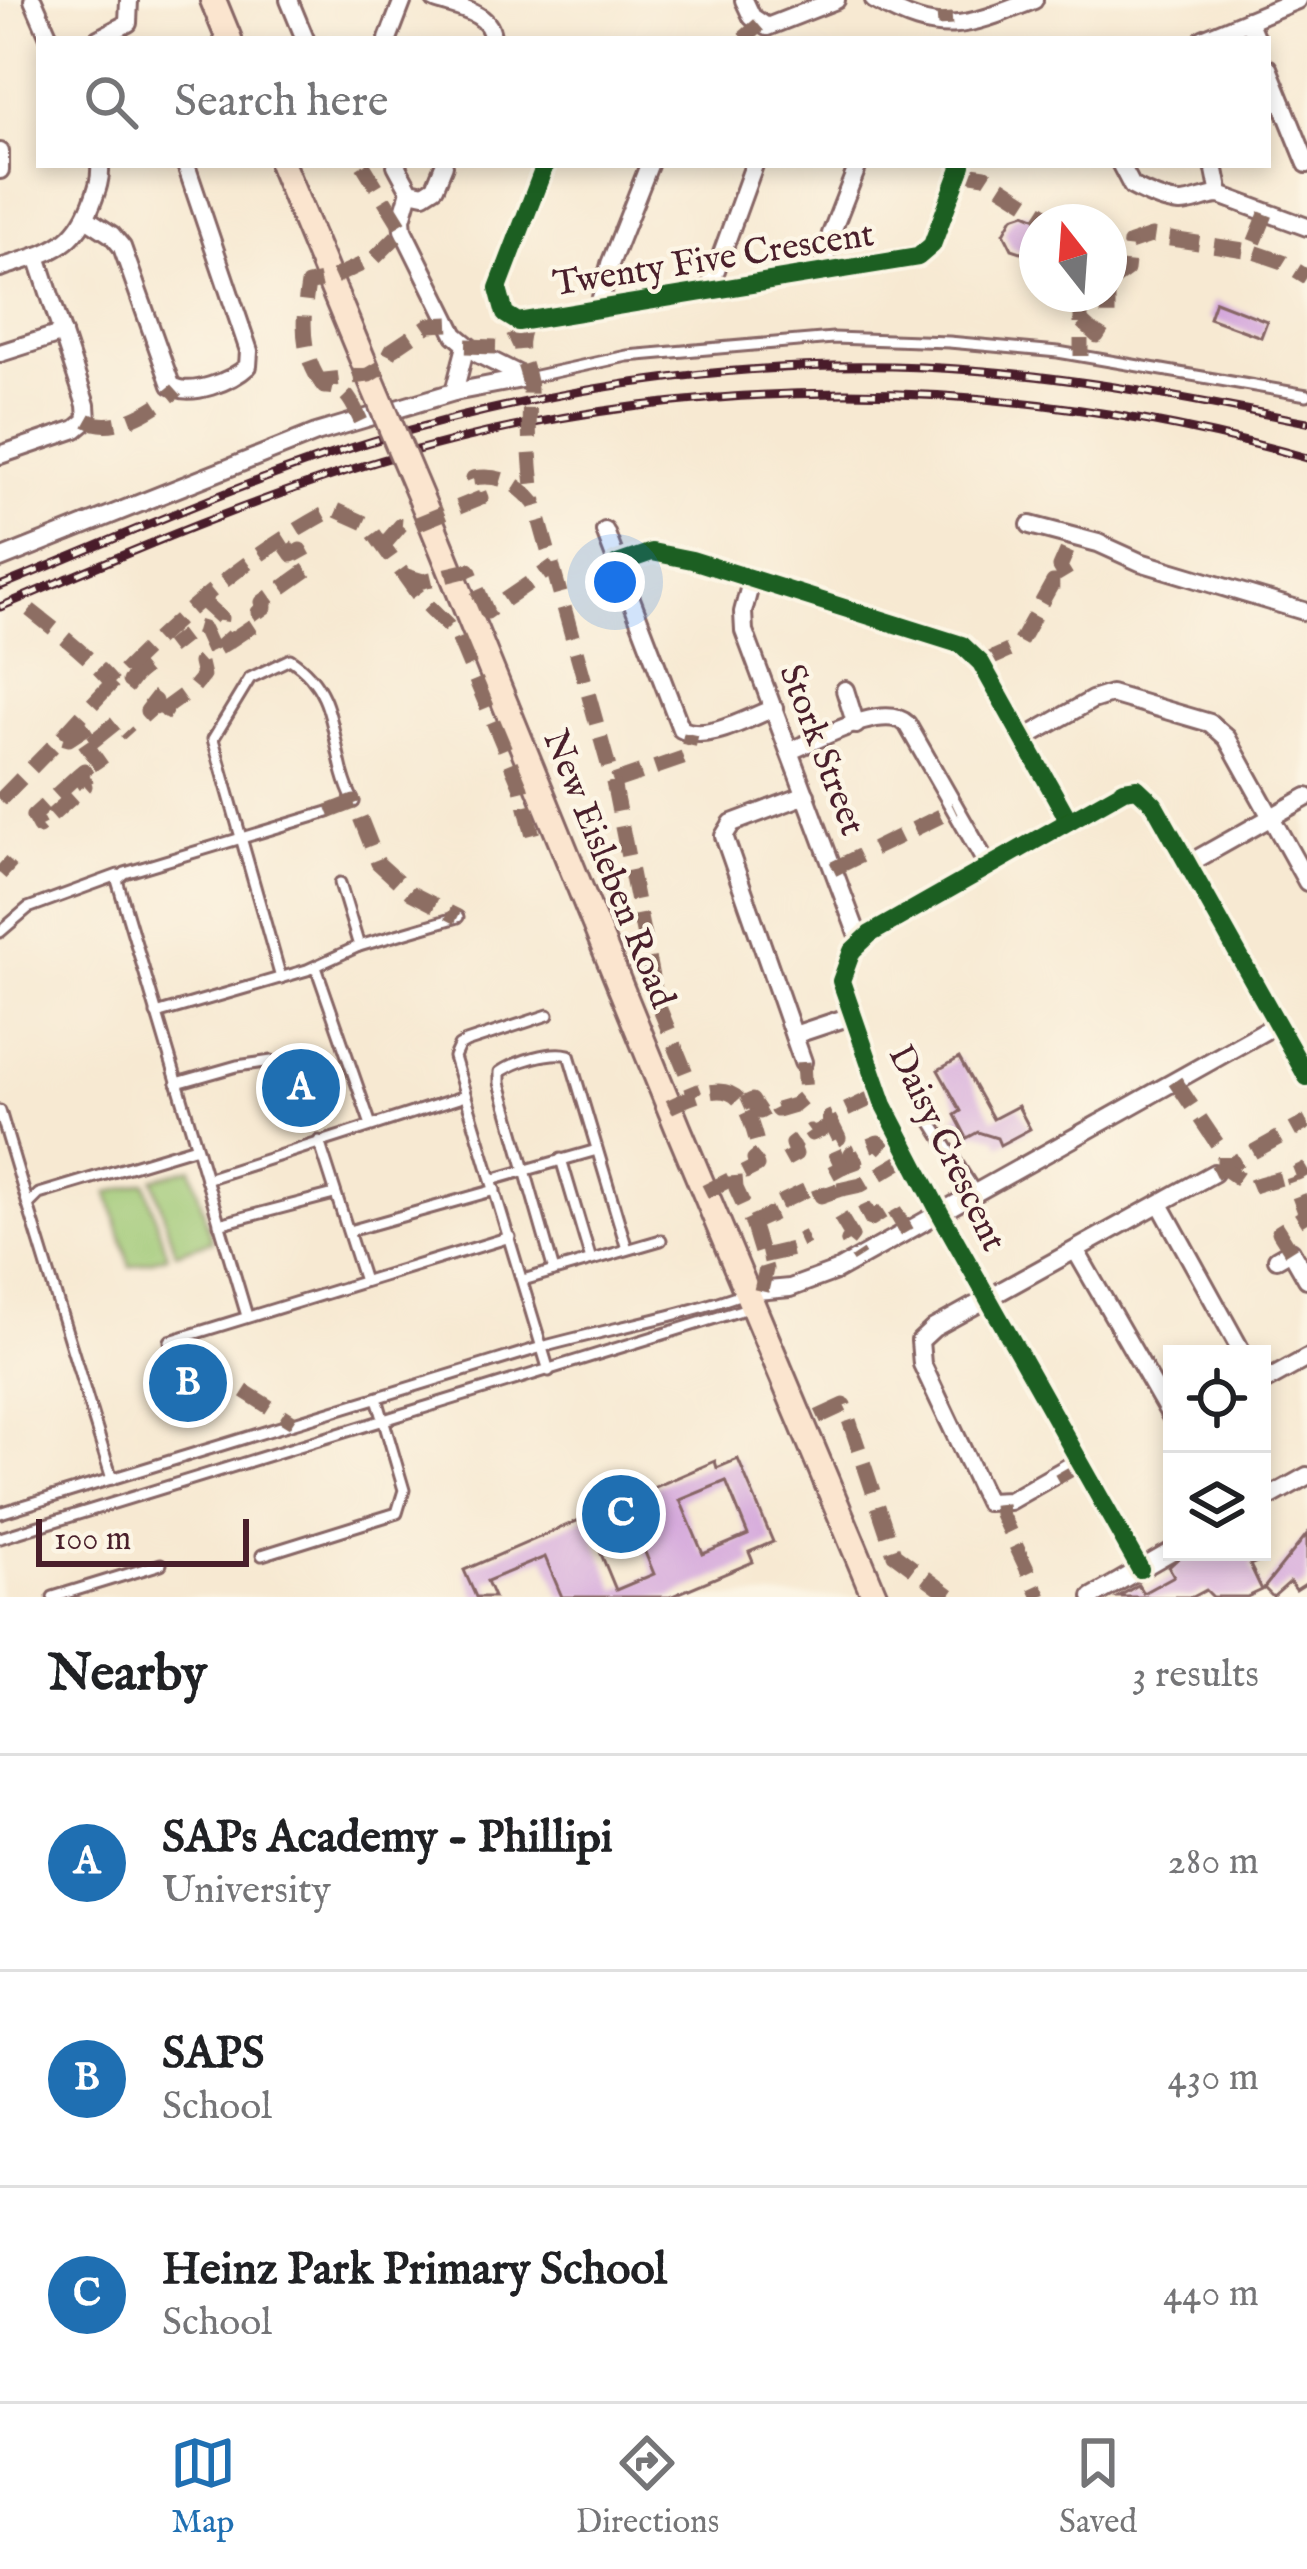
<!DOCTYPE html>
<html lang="en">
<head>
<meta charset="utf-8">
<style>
	:root { --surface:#fff; --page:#f2f2f2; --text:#202124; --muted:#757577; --line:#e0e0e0; --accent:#1f6fb2 }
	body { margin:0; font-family:"IM FELL English",serif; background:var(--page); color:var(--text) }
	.controls { position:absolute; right:36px; bottom:36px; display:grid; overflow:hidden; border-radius:0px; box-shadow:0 6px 18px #0003 }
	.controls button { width:108px; height:108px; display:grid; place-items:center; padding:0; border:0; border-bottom:3px solid var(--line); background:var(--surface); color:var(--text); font:60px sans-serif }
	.compass { position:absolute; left:1019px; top:204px; width:108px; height:108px; border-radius:50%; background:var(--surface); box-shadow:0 6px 18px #0003; rotate:343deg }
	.scale { position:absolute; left:36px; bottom:30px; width:213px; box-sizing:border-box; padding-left:12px; border:6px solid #4a1f2b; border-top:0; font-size:33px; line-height:42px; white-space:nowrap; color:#4a1f2b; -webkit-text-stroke:9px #fcf5e5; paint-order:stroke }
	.you { position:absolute; left:615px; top:582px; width:42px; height:42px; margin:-30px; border:9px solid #fff; border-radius:50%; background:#1a73e8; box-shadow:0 0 0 18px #1a73e833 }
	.badge { display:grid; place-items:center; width:78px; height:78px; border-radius:50%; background:var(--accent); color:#fff; font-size:39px; font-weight:700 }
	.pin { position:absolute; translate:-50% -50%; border:6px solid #fff; box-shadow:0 3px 12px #0006 }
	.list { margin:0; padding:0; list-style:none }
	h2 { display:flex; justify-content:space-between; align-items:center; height:156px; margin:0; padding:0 48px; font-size:51px }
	h2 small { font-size:39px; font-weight:400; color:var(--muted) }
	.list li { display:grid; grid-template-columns:78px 1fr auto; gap:36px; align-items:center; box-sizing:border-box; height:216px; padding:0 48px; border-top:3px solid var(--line) }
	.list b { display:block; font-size:45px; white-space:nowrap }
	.list p { margin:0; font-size:39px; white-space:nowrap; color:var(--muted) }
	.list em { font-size:39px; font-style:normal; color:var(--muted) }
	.icon { flex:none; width:66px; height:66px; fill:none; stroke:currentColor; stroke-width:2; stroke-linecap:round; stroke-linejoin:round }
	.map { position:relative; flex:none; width:1307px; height:1597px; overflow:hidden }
	.search { position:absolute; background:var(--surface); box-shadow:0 6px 18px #0003; left:36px; right:36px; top:36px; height:132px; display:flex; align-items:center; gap:30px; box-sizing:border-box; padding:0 42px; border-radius:0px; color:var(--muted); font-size:45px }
	.sheet { height:804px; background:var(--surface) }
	nav { display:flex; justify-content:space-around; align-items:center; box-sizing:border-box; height:168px; border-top:3px solid var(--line); background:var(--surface); font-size:33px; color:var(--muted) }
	nav a { display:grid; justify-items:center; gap:6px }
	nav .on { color:var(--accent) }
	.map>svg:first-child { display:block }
	.green { fill:#9dc773; stroke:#74734f; stroke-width:3 }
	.building { fill:#d4a7dc; fill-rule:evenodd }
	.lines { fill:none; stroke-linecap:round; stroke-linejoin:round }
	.lane-casing { stroke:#876665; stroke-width:15 }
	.street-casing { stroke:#876665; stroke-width:22 }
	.secondary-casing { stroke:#876665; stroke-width:30 }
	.lane { stroke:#fff; stroke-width:9 }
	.street { stroke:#fff; stroke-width:16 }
	.secondary { stroke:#fbe5cf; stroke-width:24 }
	.rail-casing { stroke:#4a1f2b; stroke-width:9 }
	.rail { stroke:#fcf5e5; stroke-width:4.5; stroke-dasharray:14; stroke-linecap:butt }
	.secondary-bridge-casing { stroke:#876665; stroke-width:30; stroke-linecap:butt }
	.secondary-bridge { stroke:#fbe5cf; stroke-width:24 }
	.quiet { stroke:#8d6e63; stroke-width:15; stroke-dasharray:30 15; stroke-linecap:butt }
	.cycleway-casing { stroke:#fcf5e5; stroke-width:26 }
	.cycleway { stroke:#1b5e20; stroke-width:18 }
	.labels { text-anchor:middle; stroke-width:9; stroke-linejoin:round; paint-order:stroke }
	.street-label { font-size:36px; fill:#4a1f2b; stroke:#fcf5e5 }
</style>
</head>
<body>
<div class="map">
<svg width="1307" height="1597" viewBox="0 0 1307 1597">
	<rect width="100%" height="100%" fill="#fcf5e5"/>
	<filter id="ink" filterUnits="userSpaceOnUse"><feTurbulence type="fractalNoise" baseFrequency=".00833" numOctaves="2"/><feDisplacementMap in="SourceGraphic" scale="24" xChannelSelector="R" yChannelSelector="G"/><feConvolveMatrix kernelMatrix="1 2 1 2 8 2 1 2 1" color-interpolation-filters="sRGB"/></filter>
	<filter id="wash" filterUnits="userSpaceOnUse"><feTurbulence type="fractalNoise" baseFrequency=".004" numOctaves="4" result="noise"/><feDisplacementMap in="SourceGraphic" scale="48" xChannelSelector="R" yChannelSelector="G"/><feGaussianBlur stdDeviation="2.7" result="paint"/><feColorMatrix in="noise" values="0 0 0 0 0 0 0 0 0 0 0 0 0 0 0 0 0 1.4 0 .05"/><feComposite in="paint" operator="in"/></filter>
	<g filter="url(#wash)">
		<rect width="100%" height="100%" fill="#f7e9d2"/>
		<g class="green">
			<polygon points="191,1168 212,1241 175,1253 153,1179"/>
			<polygon points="145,1182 167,1256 130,1267 108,1193"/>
		</g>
		<g id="blocks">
			<g class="building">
				<polygon points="1025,213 1037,218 1037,249 1024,253 1012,249 1004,233 1013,217"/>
				<polygon points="1215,301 1267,321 1261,337 1209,318"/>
				<polygon points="959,1058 993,1119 1018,1106 1030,1129 1000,1145 997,1138 978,1132 967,1138 955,1115 961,1111 938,1070"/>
				<path d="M738,1459l35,83 -24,10 4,10 -83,35h-108l-17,-40 -58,24 7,16h-18l-12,-27 251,-109 2,7zM726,1481l22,54 -45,19 -23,-54zM632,1521l22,53 -38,16 -22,-53z"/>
				<polygon points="1307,1534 1307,1583 1296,1590 1290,1582 1273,1597 1264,1588"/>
				<polygon points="1185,1552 1254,1552 1259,1561 1250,1565 1262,1590 1247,1597 1213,1597 1206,1590 1193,1597 1118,1597 1138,1585 1143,1593 1174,1576 1169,1567"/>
			</g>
		</g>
	</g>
	<g filter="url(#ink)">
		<use href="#blocks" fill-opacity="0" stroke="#876665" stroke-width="3"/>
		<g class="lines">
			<defs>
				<g id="lane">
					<polyline points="527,378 627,356 833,338 949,342 1058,352 1307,395"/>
					<polyline points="340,883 359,946"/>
					<polyline points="0,932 28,908 118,875"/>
					<polyline points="316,967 371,1125"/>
					<path d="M281,978l-68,-239 37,-61 40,-19c55,36 37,92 64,143"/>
					<polyline points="156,1014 307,970 359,946 458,917"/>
					<polyline points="548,1015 466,1042 459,1046 454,1057 549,1371"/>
					<polyline points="177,1083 237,1066 272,1061"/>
					<polyline points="0,1111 28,1205"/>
					<polyline points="932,1123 976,1193"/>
					<polyline points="319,1141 364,1281"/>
					<polyline points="561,1159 591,1260"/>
					<polyline points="206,1179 465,1096"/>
					<polyline points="491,1180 597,1150"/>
					<polyline points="219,1224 334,1194"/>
					<polyline points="349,1231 495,1190"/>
					<path d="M554,1271l-54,-188v-11c17,-11 50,-22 69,-17l58,194"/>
					<polyline points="523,1280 661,1240"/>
					<polyline points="247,1316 117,880 125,873 328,812"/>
					<polyline points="170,1341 510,1237"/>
					<polyline points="112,1479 28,1205 39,1194 196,1147"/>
					<path d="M0,1513l542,-166c69,-19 138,-30 205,-55"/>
					<polyline points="0,1538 748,1308"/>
					<polyline points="262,1555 397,1513 404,1490 377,1398"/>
					<polyline points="53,1597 161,1564"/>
				</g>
				<g id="street">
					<polyline points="33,0 50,39"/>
					<polyline points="289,0 305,39"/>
					<path d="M435,0c22,8 57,12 57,39"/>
					<polyline points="744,0 752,17 767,27 836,0"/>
					<path d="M874,0c67,38 92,27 160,0"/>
					<polyline points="1248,20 1256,39"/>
					<polyline points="98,39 128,23 129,0"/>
					<polyline points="388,39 403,0"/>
					<polyline points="1203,39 1297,0"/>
					<polyline points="1268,68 1307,164"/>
					<polyline points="0,152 0,170"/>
					<polyline points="396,165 410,191 424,194 435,187 444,165"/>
					<polyline points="545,165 498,288 505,314 518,322 918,257 932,245 962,165"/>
					<path d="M1121,165l11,21c13,7 33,16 48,17 14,0 26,-8 40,-8l87,32"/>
					<polyline points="1214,165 1220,195"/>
					<polyline points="410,191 402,219 403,230 455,335 478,354 526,378"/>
					<path d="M86,218l26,17 10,12 49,138c19,13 61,-4 77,-19l1,-15 -63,-186"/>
					<path d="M0,268c45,-15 73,-17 92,-65 5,-13 9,-24 8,-38"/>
					<polyline points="822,273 831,234 858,165"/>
					<polyline points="708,292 754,165"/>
					<polyline points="598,309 610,264 649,165"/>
					<polyline points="0,353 63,333"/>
					<polyline points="454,392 466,346"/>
					<polyline points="0,455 76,429 87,420 86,405 37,256"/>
					<polyline points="1030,525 1098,543 1140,562 1307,612"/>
					<path d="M605,531l76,198c25,14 67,-11 93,-21"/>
					<polyline points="0,559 316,433 454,392 527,378"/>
					<polyline points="617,564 652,552 692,560 962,645 981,663 1069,821"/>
					<polyline points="752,578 743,612 744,631 860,941"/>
					<polyline points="845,690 856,725"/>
					<polyline points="1023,739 1092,700 1111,694 1210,723 1227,738 1307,882"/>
					<path d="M790,751c28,-11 94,-49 117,-27l81,142"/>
					<polyline points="1188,864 1307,797"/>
					<polyline points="794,1035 851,1016"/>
					<polyline points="803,1062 724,836 732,823 806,795"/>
					<polyline points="1160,1204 1243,1354"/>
					<polyline points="1076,1251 1172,1418"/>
					<polyline points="1277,1259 1291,1251 1307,1279"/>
					<polyline points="747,1292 790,1288 836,1271 1277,1024"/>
					<polyline points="1262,1383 1307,1358"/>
					<polyline points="1079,1461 1009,1501 987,1502 922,1364 920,1341 934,1328 1214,1173"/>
					<polyline points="1262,1501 1307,1476"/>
					<polyline points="1140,1569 940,1213 884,1105 841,981 852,951 870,934 1124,790 1137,788 1154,804 1307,1077"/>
					<polyline points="1092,1597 1172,1551"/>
				</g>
				<g id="secondary">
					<polyline points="213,0 229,39"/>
					<polyline points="282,165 369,375"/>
					<polyline points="429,517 678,1128 875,1597"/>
				</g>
			</defs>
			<use href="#lane" class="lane-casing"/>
			<use href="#street" class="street-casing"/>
			<use href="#secondary" class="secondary-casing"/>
			<use href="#lane" class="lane"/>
			<use href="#street" class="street"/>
			<use href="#secondary" class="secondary"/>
			<defs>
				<g id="rail">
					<path d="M0,586c123,-50 246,-106 373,-145 196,-59 406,-88 611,-70 109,9 216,30 323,51"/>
					<path d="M0,607c125,-53 252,-108 382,-147 305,-90 621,-88 925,-2"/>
				</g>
			</defs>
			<use href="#rail" class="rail-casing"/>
			<use href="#rail" class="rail"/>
			<defs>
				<polyline id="secondary-bridge" points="369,375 429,517"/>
			</defs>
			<use href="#secondary-bridge" class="secondary-bridge-casing"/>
			<use href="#secondary-bridge" class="secondary-bridge"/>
			<g class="quiet">
				<polyline points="944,13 945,26"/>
				<polyline points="743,39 759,25"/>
				<polyline points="959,172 985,176 1057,222"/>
				<polyline points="1266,214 1251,251 1283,262 1307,277"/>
				<polyline points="1109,283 1127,270 1130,243 1151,236 1251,251"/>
				<polyline points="1081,294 1081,356"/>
				<path d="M527,321c-17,35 5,45 3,75 -2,36 0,69 5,106"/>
				<polyline points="1082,322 1097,336 1108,319 1108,294"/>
				<polyline points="466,346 499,347 520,337"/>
				<path d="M324,387c-24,-32 -22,-65 -16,-103l22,-5 45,-21 28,-28 -40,-65"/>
				<path d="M87,420c27,15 69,-11 90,-30"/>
				<path d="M361,421c-9,-18 -14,-35 -37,-34l1,-7 44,-5 15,-9 8,-16 37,-25 20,-1"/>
				<path d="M382,547l19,-22 11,1 69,-28 -8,-20c27,-4 45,5 62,26l78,278 73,-25 5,-23"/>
				<polyline points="403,575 423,581 469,570 487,612 554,566"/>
				<polyline points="201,600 221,618 219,632 228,642 218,648"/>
				<path d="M30,610c30,24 58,45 83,74"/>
				<polyline points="228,642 263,619 258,612 265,607 262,602 310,568 300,550 292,555 281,539"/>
				<polyline points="981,663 1017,647 1053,582 1069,582 1060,567 1073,537"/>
				<polyline points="145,668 129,681 155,701 147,711 158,723 168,706 193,688 203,676 200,663 213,651 203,629 196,627 169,648"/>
				<path d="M62,737c78,-87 167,-173 272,-228l33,15 54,75 36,36 64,153 13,52"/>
				<polyline points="92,742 117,722 129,735"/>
				<polyline points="78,775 33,816 39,827 85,786 78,775 84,770 88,776 102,767 78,733"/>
				<polyline points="613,782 657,1002 695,1095"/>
				<polyline points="0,800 62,737 69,739 92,724 100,736"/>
				<polyline points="328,812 354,802 378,863 411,893 458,917"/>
				<polyline points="833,869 955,809"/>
				<polyline points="0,874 11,862"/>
				<polyline points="1175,1081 1224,1154 1224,1168 1307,1122"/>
				<polyline points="743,1104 752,1100 760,1112 774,1104 777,1110 794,1105 805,1096 803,1062"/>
				<path d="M669,1107c64,-30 74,-20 91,47l-6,5 3,7 -52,26"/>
				<polyline points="785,1160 796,1154 792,1144 810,1131 812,1134 832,1125"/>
				<polyline points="842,1167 856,1162 851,1153 878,1142 885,1149"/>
				<path d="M1214,1173l10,-5 27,19c19,-8 38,-8 56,-19"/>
				<polyline points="735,1176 736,1188 752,1223 775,1213 773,1206 817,1185 821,1196 838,1190 831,1173 842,1167 831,1142 839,1138 829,1118 880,1094"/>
				<polyline points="838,1190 861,1185 909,1157"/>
				<polyline points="864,1205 871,1219 892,1206 907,1232"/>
				<polyline points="840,1216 852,1236 848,1241 859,1258"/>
				<polyline points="752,1223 766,1269 761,1291"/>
				<polyline points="1291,1251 1279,1232 1306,1215 1292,1177"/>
				<polyline points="762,1256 793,1249 792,1244 807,1237"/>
				<polyline points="244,1391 293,1422"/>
				<polyline points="818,1417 844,1405 894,1554 952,1597"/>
				<polyline points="1061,1471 1066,1480"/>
				<polyline points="1000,1504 1001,1514 1040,1597"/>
			</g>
			<defs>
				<g id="cycleway">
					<polyline points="545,165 498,288 505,314 518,322 918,257 932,245 962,165"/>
					<polyline points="617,564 652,552 692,560 962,645 981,663 1069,821"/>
					<polyline points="1140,1569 940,1213 884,1105 841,981 852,951 870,934 1124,790 1137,788 1154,804 1307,1077"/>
				</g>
			</defs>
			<use href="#cycleway" class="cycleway-casing"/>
			<use href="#cycleway" class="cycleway"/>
		</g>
	</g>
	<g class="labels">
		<g class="street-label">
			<text transform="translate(713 257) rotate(-9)" y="13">Twenty Five Crescent</text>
			<text transform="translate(824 749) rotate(69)" y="13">Stork Street</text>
			<text transform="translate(611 868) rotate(68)" y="13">New Eisleben Road</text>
			<text transform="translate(949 1147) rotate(64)" y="13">Daisy Crescent</text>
		</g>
	</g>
</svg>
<div class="controls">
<button><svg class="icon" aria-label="locate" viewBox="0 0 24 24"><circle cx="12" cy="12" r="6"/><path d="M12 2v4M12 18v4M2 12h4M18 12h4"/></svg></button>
<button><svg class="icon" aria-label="layers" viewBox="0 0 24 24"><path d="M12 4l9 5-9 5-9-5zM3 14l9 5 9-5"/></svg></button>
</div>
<svg class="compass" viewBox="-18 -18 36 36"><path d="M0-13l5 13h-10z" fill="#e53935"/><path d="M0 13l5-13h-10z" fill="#757577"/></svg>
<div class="scale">100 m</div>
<div class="you"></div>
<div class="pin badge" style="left:301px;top:1088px">A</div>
<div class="pin badge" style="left:188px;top:1383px">B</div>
<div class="pin badge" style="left:621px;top:1514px">C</div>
<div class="search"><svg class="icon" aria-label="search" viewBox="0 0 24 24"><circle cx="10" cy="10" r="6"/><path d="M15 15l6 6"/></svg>Search here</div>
</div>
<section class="sheet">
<h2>Nearby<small>3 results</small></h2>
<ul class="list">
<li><span class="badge">A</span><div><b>SAPs Academy - Phillipi</b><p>University</p></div><em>280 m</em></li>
<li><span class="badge">B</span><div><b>SAPS</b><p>School</p></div><em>430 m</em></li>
<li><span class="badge">C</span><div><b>Heinz Park Primary School</b><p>School</p></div><em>440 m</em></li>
</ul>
</section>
<nav>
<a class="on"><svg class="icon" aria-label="map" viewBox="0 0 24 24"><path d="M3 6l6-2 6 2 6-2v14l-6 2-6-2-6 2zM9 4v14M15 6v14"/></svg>Map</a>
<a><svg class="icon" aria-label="directions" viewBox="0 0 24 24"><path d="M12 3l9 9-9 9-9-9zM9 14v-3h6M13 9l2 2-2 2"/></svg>Directions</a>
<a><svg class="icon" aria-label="saved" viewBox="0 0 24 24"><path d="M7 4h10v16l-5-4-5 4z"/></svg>Saved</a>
</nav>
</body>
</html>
